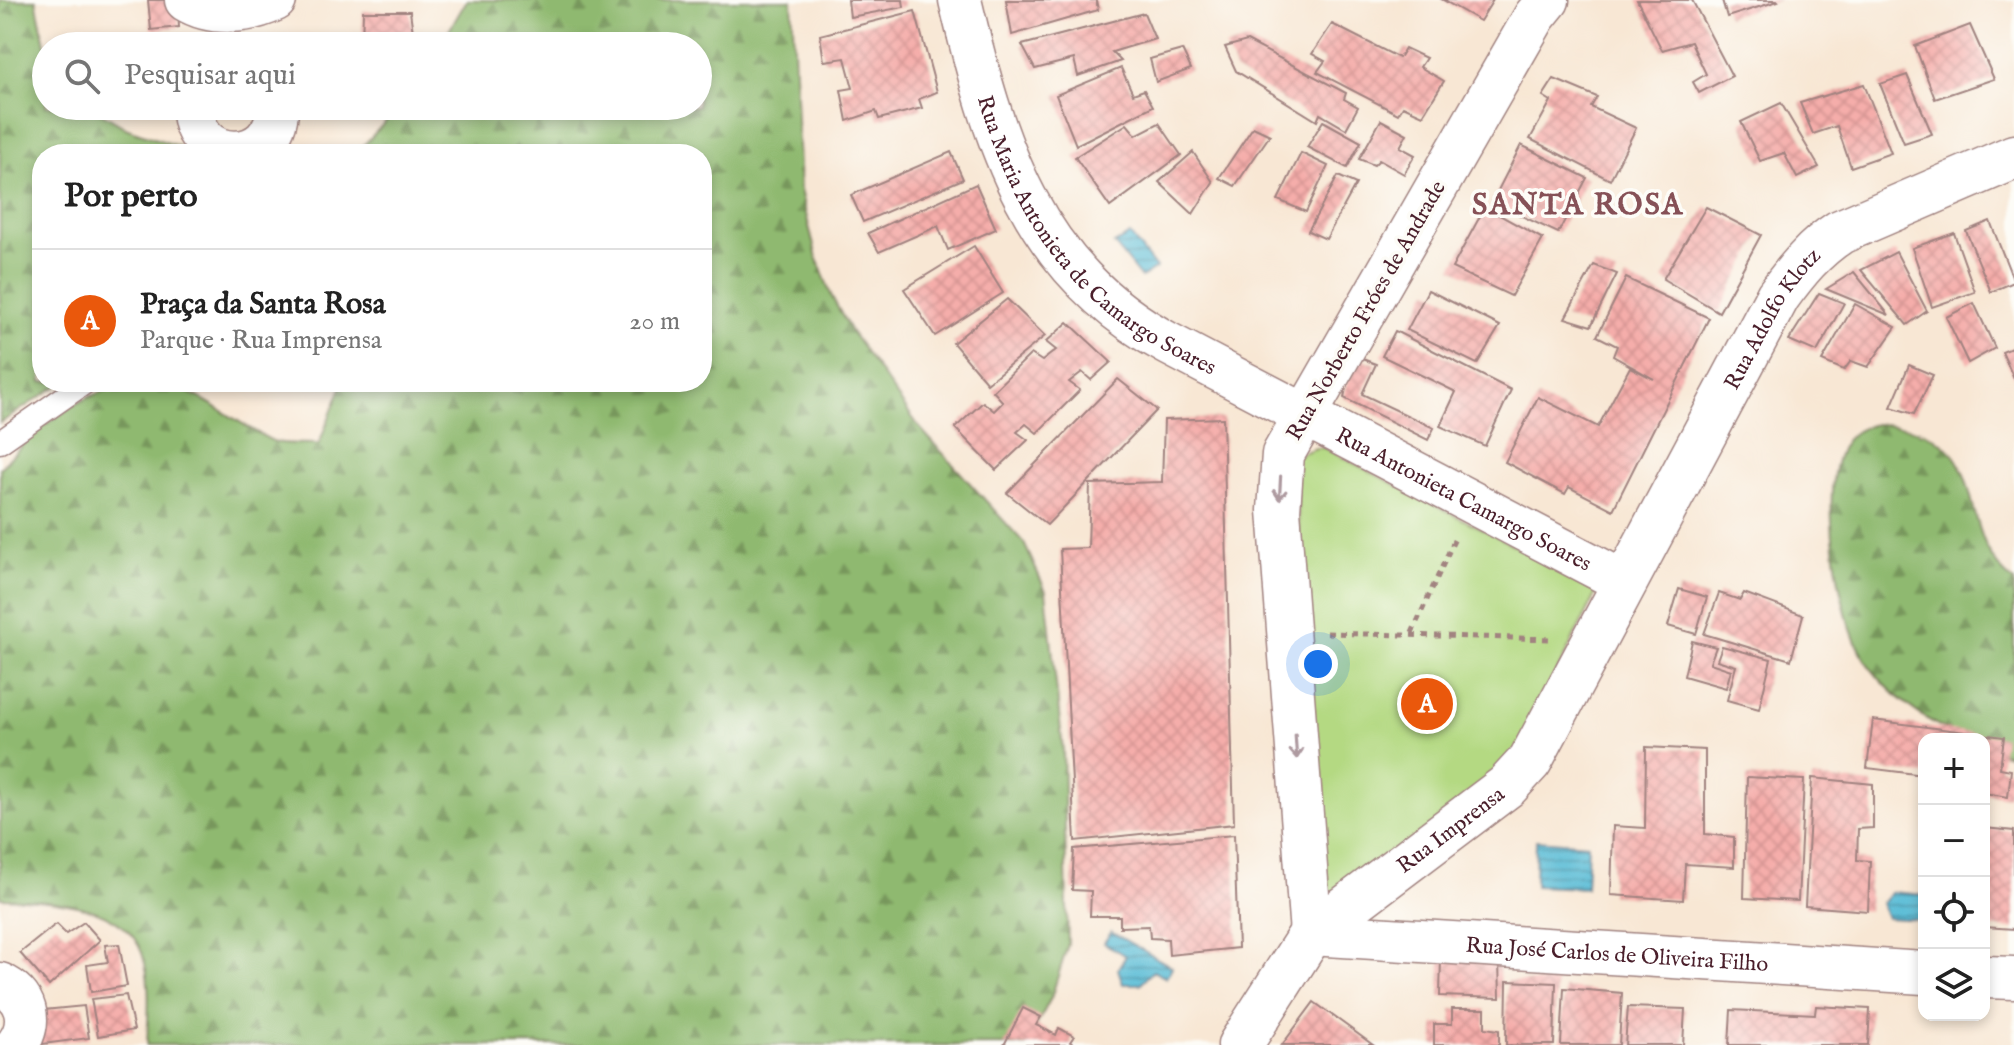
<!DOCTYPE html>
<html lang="pt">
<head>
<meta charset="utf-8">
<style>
	:root { --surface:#fff; --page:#f6f6f6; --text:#222; --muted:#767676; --line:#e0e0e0; --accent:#ea580c }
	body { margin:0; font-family:"IM FELL English",serif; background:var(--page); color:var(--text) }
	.controls { position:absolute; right:24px; bottom:24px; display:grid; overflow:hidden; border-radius:16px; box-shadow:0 4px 12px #0003 }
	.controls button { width:72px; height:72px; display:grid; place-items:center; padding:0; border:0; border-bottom:2px solid var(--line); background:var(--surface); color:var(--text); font:40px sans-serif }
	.you { position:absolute; left:1318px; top:664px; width:28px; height:28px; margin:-20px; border:6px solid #fff; border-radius:50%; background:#1a73e8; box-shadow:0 0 0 12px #1a73e833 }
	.badge { display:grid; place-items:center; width:52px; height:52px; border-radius:50%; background:var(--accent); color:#fff; font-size:26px; font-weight:700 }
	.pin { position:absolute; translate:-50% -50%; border:4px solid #fff; box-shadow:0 2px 8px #0006 }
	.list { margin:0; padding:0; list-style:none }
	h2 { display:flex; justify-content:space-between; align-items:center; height:104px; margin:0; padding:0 32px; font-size:34px }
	h2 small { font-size:26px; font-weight:400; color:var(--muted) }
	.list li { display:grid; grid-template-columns:52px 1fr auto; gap:24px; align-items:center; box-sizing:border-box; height:144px; padding:0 32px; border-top:2px solid var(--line) }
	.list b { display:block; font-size:30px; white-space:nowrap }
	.list p { margin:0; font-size:26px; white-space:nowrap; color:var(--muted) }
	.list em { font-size:26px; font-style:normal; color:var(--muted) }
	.icon { flex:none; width:44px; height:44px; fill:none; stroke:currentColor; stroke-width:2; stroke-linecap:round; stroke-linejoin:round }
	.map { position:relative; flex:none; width:2014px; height:1045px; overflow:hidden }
	.search { position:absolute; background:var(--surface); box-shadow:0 4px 12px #0003; left:32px; top:32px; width:680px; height:88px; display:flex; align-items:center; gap:20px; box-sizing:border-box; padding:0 28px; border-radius:44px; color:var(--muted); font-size:30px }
	.panel { position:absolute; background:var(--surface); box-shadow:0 4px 12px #0003; left:32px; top:144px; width:680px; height:248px; border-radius:32px }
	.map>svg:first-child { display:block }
	.forest { fill:url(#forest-firs); stroke:#6c6c4e; stroke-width:2 }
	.park { fill:#b4d982; stroke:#7f7c56; stroke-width:2 }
	.water { fill:url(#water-rules); stroke:#516e80; stroke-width:2 }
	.building { fill:url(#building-cross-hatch) }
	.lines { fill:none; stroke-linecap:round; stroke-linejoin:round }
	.service-casing { stroke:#a18380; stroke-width:25 }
	.minor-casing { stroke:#a18380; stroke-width:45 }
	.tertiary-casing { stroke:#a18380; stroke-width:47 }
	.path { stroke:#a18380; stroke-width:5; stroke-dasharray:6 6; stroke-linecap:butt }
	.service { stroke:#fff; stroke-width:22 }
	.minor { stroke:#fff; stroke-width:42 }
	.tertiary { stroke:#fff; stroke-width:44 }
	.oneway { stroke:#ae9aa0 }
	.labels { text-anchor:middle; stroke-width:7; stroke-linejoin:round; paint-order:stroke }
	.street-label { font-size:22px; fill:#4a1f2b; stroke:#fdfcf7 }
	.district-label { font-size:30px; font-weight:bold; letter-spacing:2px; fill:#865157; stroke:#fdfcf7 }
</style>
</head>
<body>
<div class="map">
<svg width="2014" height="1045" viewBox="0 0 2014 1045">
	<defs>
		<pattern id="forest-firs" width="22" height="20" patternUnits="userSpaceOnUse" patternTransform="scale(2)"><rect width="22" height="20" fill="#8fb970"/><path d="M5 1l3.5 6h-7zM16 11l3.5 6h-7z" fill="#77965c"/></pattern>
		<pattern id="water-rules" width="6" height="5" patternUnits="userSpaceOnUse" patternTransform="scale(2)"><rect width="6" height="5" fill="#58bcd6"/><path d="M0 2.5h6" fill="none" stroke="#4b98ae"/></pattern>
		<pattern id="building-cross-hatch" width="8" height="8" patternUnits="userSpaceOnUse" patternTransform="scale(2)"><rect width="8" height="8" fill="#f5adaa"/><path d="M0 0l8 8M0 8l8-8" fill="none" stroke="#d49492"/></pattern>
	</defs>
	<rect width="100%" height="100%" fill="#fdfcf7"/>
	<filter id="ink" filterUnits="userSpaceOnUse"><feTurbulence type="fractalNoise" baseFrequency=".0125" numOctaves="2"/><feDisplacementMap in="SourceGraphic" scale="16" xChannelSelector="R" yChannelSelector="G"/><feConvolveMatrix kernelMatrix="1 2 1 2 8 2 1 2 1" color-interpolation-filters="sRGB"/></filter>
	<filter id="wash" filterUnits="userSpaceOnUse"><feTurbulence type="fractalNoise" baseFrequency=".006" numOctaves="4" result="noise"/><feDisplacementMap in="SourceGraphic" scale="32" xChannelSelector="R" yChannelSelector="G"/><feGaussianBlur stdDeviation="1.8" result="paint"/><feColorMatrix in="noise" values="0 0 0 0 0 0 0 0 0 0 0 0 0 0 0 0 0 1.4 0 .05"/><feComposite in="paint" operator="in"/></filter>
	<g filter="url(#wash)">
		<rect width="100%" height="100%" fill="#f8e7d4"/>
		<g class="forest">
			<polygon points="0,0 36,0 46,48 46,106 89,106 128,129 201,154 42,154 42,382 63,382 0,423"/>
			<path d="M467,0h325l8,190 17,68 15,39 19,35 69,96 104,115 22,48 17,159 5,194 -17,54 -25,47h-879c1,-30 5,-63 -5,-92 -19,-52 -98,-53 -142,-55v-430c51,-55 119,-109 196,-72 20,9 65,42 80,46 13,3 29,1 43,2l24,-62h359v-228h-332l-8,-7 38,-41h298v-60h-258z"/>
			<path d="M1876,424c128,4 70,105 138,158v175l-30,-10v-8c-45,0 -109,-53 -127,-94 -20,-45 -37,-154 -15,-198 7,-14 19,-20 34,-23z"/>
		</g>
		<polygon class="park" points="1316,448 1324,448 1593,586 1596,593 1508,771 1360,888 1324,896 1294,456"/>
		<g class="water">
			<polygon points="1130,235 1156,268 1141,278 1114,244"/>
			<polygon points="1536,840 1588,844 1586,888 1535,886"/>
			<polygon points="1891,892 1924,895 1924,920 1887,918 1881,903"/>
			<polygon points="1111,932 1172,967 1166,978 1153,971 1140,984 1123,984 1118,969 1126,956 1104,943"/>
		</g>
		<g id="blocks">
			<g class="building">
				<polygon points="148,0 177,0 179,27 151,30"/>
				<polygon points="848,0 903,0 904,7 850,17"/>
				<polygon points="1006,0 1096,0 1098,10 1012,35"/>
				<polygon points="1443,0 1493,0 1480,21"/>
				<polygon points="1637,0 1692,0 1732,76 1699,93 1693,82 1706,74 1691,42 1662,50"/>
				<polygon points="1722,0 1777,0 1778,1 1727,17"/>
				<polygon points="363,11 410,11 414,40 362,42"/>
				<polygon points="915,11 937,92 919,99 922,108 879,119 876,111 847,121 841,90 853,88 845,58 824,61 820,35"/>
				<polygon points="1144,13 1155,39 1112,52 1121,61 1078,76 1074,59 1035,69 1022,45"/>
				<polygon points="1332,24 1399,58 1405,48 1426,58 1420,67 1444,81 1423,115 1403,106 1398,114 1317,72 1325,61 1312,54"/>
				<polygon points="1970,25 1994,79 1935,99 1915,46"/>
				<polygon points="1247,41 1346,93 1344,99 1358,107 1346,129 1320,114 1317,121 1236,71 1225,47"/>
				<polygon points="1182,50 1191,69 1156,82 1150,59"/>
				<polygon points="1121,68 1133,94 1144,90 1153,106 1076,145 1056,95"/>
				<polygon points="1907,75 1932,134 1904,143 1880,84"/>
				<polygon points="1554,79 1597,97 1591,107 1636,128 1610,180 1530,139 1551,101 1543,96"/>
				<polygon points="1864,84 1891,153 1851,167 1837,126 1813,134 1800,103"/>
				<polygon points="1781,103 1819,167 1797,178 1784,153 1760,161 1741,122"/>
				<polygon points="1381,120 1407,134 1400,147 1415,155 1404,174 1379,160 1374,165 1359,159"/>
				<polygon points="1323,121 1361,142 1347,168 1307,147"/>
				<polygon points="1159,123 1181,155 1110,207 1075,157 1127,124 1136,135"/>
				<polygon points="1253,127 1270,135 1235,186 1219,178"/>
				<polygon points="1521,145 1587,178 1558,233 1492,202"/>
				<polygon points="951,152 963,179 863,222 851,195"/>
				<polygon points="1193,152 1213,182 1193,214 1159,182"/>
				<polygon points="1301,153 1328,166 1306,212 1278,200"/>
				<polygon points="1338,176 1356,184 1326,239 1308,231"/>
				<polygon points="976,184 996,229 948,250 938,226 879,252 868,233"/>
				<polygon points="1485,207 1543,239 1511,296 1452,268"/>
				<polygon points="1706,207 1761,235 1719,312 1663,279"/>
				<polygon points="1990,221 2014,282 1991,292 1966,231"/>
				<polygon points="1954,233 1975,292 1932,307 1912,248"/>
				<polygon points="974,246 1003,293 935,336 904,289"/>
				<polygon points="1896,252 1927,311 1907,325 1861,270"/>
				<polygon points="1594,265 1617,274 1591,326 1565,318"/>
				<polygon points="1854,272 1889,315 1826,289"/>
				<polygon points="1626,278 1709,318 1613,510 1569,487 1565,494 1505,462 1538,397 1598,427 1630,367 1654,379 1613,356 1617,346 1597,336"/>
				<polygon points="1428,290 1500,326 1477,364 1407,330"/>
				<polygon points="1819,293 1844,303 1817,352 1789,340"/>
				<polygon points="1007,299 1045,336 987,383 953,343"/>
				<polygon points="1974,303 1995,348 1968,363 1946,317"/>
				<polygon points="1855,304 1896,327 1868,367 1851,361 1844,370 1822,361"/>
				<polygon points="1068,322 1111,362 1091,380 1082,372 1069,382 1080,390 1037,433 1026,424 1017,432 1028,440 996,470 955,428 983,402 994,411 1003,402 993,391 1031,354 1042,361 1056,350 1046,342"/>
				<polygon points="1395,331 1511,390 1485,446 1440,426 1456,392 1382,356"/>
				<polygon points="2014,347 2014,379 2002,352"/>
				<polygon points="1360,358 1376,364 1362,394 1434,428 1428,440 1344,398 1347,383"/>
				<polygon points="1909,365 1933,375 1914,414 1891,407"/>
				<polygon points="1118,379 1157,410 1047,525 1007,493"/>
				<polygon points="1223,418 1234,824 1075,841 1060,549 1088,548 1090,484 1162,482 1164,420"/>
				<polygon points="1679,589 1707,597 1696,634 1668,626"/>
				<polygon points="1719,593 1740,600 1744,593 1803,615 1791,660 1704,634"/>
				<polygon points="1692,641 1716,647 1710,663 1731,670 1726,688 1684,676"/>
				<polygon points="1722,646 1771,659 1759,709 1727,700 1736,666 1717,660"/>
				<polygon points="1873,720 2004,737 2000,768 2011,770 2008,797 1984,793 1984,739 1924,739 1924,775 1867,768"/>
				<polygon points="1646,747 1705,750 1705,834 1734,837 1734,867 1685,864 1683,900 1611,895 1613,826 1645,828"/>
				<polygon points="1747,777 1804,780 1798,901 1744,898"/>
				<polygon points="1812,778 1873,784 1873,828 1858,829 1857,860 1870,861 1868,911 1805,906"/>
				<polygon points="1984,828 2014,831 2014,929 1984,927"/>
				<polygon points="1234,835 1238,948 1169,955 1168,939 1150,938 1149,926 1120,927 1120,916 1090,916 1091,891 1072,890 1074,849"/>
				<polygon points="84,922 100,940 49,986 20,953 56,924 66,934"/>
				<polygon points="119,944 127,986 91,992 87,965 108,962 105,945"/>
				<polygon points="1441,957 1499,960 1500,998 1440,996"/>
				<polygon points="1507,981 1556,983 1554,1045 1506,1045"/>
				<polygon points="1564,988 1622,993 1619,1045 1561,1045"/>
				<polygon points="126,995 134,1030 98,1036 91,999"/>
				<polygon points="1314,1002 1373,1045 1282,1045"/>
				<polygon points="84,1006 89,1038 35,1045 44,1010"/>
				<polygon points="1816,1006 1870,1009 1868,1045 1729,1045 1731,1010 1815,1014"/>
				<polygon points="1628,1007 1685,1009 1683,1045 1625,1045"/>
				<polygon points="1023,1008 1041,1017 1036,1025 1056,1035 1059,1028 1074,1036 1070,1042 1075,1045 1004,1045"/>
				<polygon points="1452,1009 1485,1009 1485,1028 1499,1030 1499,1045 1434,1045 1434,1024 1452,1024"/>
			</g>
		</g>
	</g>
	<g filter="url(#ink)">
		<use href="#blocks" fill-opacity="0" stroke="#a18380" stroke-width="2"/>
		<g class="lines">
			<defs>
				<polyline id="service" points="0,442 86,382"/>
				<g id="minor">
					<path d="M186,0c26,16 62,13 89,0"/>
					<path id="s1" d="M960,0c34,143 71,270 209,344l455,238"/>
					<path id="s2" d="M1548,0l-13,16 -252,438 -4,56 32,424 613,39"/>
					<path d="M193,106c-2,60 85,62 84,0"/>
					<polyline points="1984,977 2014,978"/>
					<path d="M0,984c26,11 34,38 17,61"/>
				</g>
				<g id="tertiary">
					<path id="s3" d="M1240,1045l71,-111 196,-148 23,-25 248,-465c19,-26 36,-47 62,-64l174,-75"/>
				</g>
			</defs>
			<use href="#service" class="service-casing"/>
			<use href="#minor" class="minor-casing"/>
			<use href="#tertiary" class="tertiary-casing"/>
			<g class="path">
				<polyline points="1327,633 1552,639"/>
				<polyline points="1412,633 1456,536"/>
			</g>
			<use href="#service" class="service"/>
			<use href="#minor" class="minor"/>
			<use href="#tertiary" class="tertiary"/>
		</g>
		<defs><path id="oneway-shaft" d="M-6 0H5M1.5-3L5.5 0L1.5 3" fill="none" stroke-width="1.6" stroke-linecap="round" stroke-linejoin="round" transform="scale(2)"/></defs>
		<g class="oneway">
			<use href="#oneway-shaft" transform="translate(1280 488) rotate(93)"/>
			<use href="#oneway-shaft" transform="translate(1296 747) rotate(86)"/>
		</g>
	</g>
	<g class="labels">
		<g class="street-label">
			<text dy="8" stroke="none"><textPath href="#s1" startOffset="284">Rua Maria Antonieta de Camargo Soares</textPath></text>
			<text transform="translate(1365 310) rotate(-60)" y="8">Rua Norberto Fróes de Andrade</text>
			<text dy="8" stroke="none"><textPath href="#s3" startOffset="916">Rua Adolfo Klotz</textPath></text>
			<text dy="8" stroke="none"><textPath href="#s1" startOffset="750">Rua Antonieta Camargo Soares</textPath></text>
			<text dy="8" stroke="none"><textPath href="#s3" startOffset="306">Rua Imprensa</textPath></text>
			<text dy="8" stroke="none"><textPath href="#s2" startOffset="1314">Rua José Carlos de Oliveira Filho</textPath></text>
		</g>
		<g class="district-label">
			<text x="1578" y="214">SANTA ROSA</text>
		</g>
	</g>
</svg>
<div class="controls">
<button>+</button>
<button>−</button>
<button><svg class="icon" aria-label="locate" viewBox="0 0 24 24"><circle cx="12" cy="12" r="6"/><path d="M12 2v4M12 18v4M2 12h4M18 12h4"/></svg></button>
<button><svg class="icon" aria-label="layers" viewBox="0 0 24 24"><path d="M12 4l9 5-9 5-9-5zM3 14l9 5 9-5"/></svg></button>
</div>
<div class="you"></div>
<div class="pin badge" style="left:1427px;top:704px">A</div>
<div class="search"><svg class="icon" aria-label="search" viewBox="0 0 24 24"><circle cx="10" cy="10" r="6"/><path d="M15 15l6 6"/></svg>Pesquisar aqui</div>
<section class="panel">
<h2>Por perto<small></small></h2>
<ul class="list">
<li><span class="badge">A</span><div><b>Praça da Santa Rosa</b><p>Parque · Rua Imprensa</p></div><em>20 m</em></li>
</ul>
</section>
</div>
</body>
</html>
